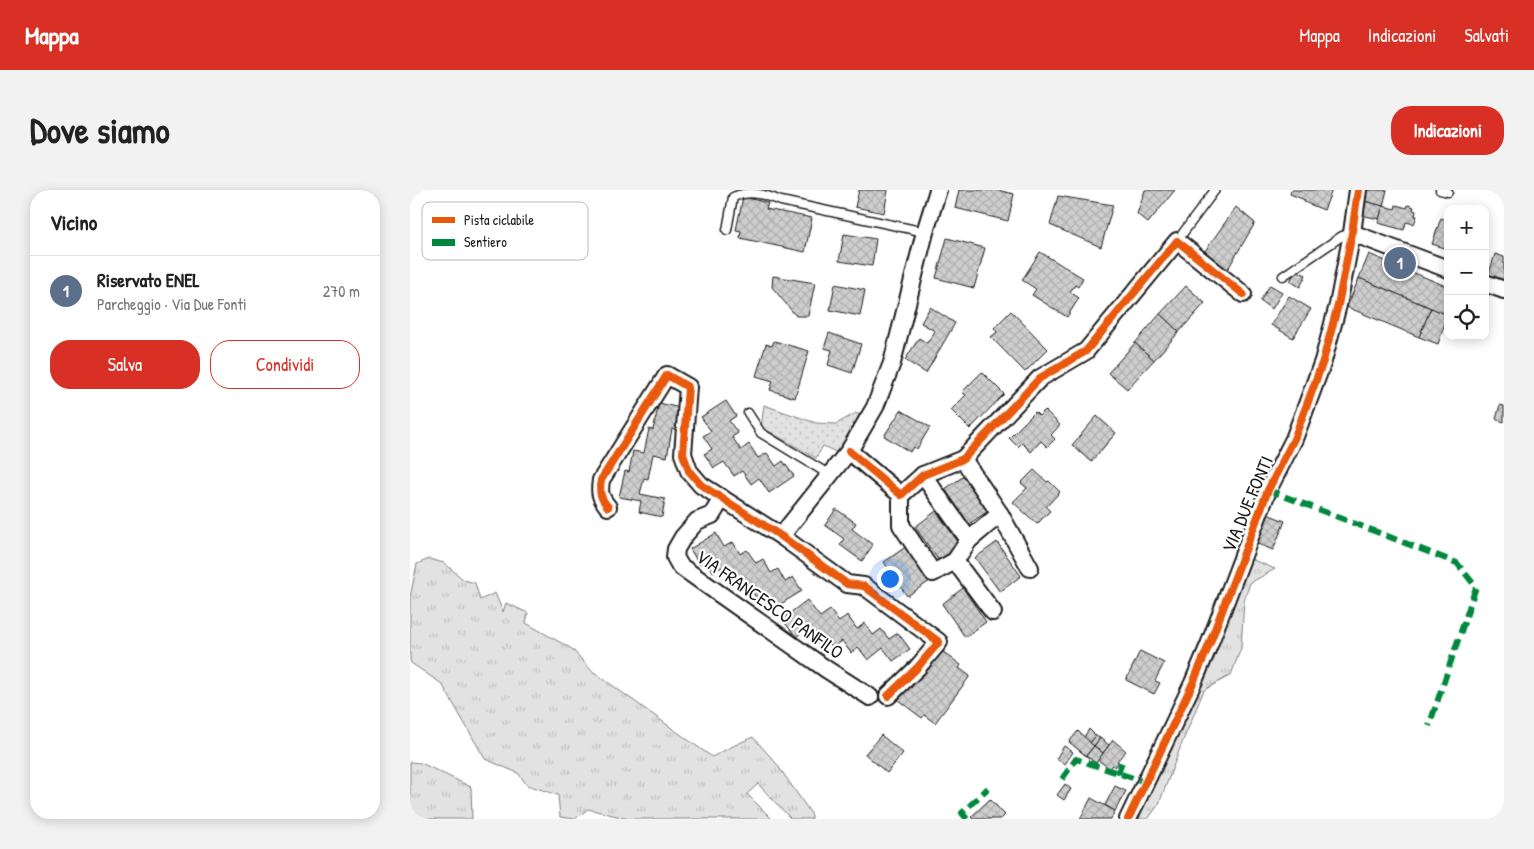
<!DOCTYPE html>
<html lang="it">
<head>
<meta charset="utf-8">
<style>
	:root { --surface:#fff; --page:#f2f2f2; --text:#222; --muted:#767676; --line:#e0e0e0; --accent:#d93025 }
	body { margin:0; font-family:"Patrick Hand",sans-serif; background:var(--page); color:var(--text) }
	.controls { position:absolute; right:15px; top:15px; display:grid; overflow:hidden; border-radius:10px; box-shadow:0 2px 12px #0003 }
	.controls button { width:45px; height:45px; display:grid; place-items:center; padding:0; border:0; border-bottom:1px solid var(--line); background:var(--surface); color:var(--text); font:25px sans-serif }
	.you { position:absolute; left:479px; top:388px; width:18px; height:18px; margin:-12px; border:4px solid #fff; border-radius:50%; background:#1a73e8; box-shadow:0 0 0 8px #1a73e833 }
	.badge { display:grid; place-items:center; width:32px; height:32px; border-radius:50%; background:var(--accent); color:#fff; font-size:16px; font-weight:700 }
	.pin { position:absolute; translate:-50% -50%; border:2px solid #fff; box-shadow:0 1px 5px #0006 }
	.list { margin:0; padding:0; list-style:none }
	h2 { display:flex; justify-content:space-between; align-items:center; height:65px; margin:0; padding:0 20px; font-size:21px }
	h2 small { font-size:16px; font-weight:400; color:var(--muted) }
	.list li { display:grid; grid-template-columns:32px 1fr auto; gap:15px; align-items:center; box-sizing:border-box; height:70px; padding:0 20px; border-top:1px solid var(--line) }
	.list b { display:block; font-size:19px; white-space:nowrap }
	.list p { margin:0; font-size:16px; white-space:nowrap; color:var(--muted) }
	.list em { font-size:16px; font-style:normal; color:var(--muted) }
	.actions { display:flex; gap:10px; padding:15px 20px }
	.actions a { flex:1; padding:11px 0; border:1px solid var(--accent); border-radius:20px; text-align:center; font-size:18px; color:var(--accent) }
	.actions .main { background:var(--accent); color:#fff }
	.icon { flex:none; width:28px; height:28px; fill:none; stroke:currentColor; stroke-width:2; stroke-linecap:round; stroke-linejoin:round }
	.map { position:relative; flex:none; width:1094px; height:629px; overflow:hidden; border-radius:20px }
	header { display:flex; align-items:center; gap:30px; box-sizing:border-box; height:70px; padding:0 25px; background:var(--accent); color:#fff }
	header strong { font-size:24px }
	nav { display:flex; gap:28px; margin-inline-start:auto; font-size:18px }
	.intro { display:flex; align-items:center; justify-content:space-between; box-sizing:border-box; height:120px; padding:0 30px }
	h1 { margin:0; font-size:35px }
	.button { padding:12px 22px; border-radius:20px; background:var(--accent); color:#fff; font-size:18px; font-weight:700 }
	main { display:flex; gap:30px; padding:0 30px }
	aside { flex:1; background:var(--surface); border-radius:20px; box-shadow:0 2px 12px #0003 }
	.map>svg:first-child { display:block }
	.grass { fill:url(#grass-tufts); stroke:#7f7f7f }
	.park { fill:url(#park-dots); stroke:#7f7f7f }
	.building { fill:url(#building-cross-hatch); stroke:#1c1c1c }
	.lines { fill:none; stroke-linecap:round; stroke-linejoin:round }
	.lane-casing { stroke:#1c1c1c; stroke-width:11 }
	.street-casing { stroke:#1c1c1c; stroke-width:20 }
	.lane { stroke:#fff; stroke-width:8 }
	.street { stroke:#fff; stroke-width:16 }
	.quiet { stroke:#00873e; stroke-width:6; stroke-dasharray:12 6; stroke-linecap:butt }
	.cycleway-casing { stroke:#fff; stroke-width:11 }
	.cycleway { stroke:#e8590c; stroke-width:8 }
	.labels { text-anchor:middle; stroke-width:4.5; stroke-linejoin:round; paint-order:stroke }
	.street-label { font-size:19px; fill:#1c1c1c; stroke:#fff }
	.key { fill:#fff; stroke:#bbb; stroke-width:1 }
	.key-label { font-size:14px; fill:#1c1c1c }
</style>
</head>
<body>
<header>
<strong>Mappa</strong>
<nav><a>Mappa</a><a>Indicazioni</a><a>Salvati</a></nav>
</header>
<div class="intro"><h1>Dove siamo</h1><a class="button">Indicazioni</a></div>
<main>
<aside>
<h2>Vicino<small></small></h2>
<ul class="list">
<li><span class="badge" style="background:#5c6f8a">1</span><div><b>Riservato ENEL</b><p>Parcheggio · Via Due Fonti</p></div><em>270 m</em></li>
</ul>
<div class="actions"><a class="main">Salva</a><a>Condividi</a></div>
</aside>
<div class="map">
<svg width="1094" height="629" viewBox="0 0 1094 629">
	<defs>
		<pattern id="grass-tufts" width="24" height="20" patternUnits="userSpaceOnUse" patternTransform="scale(1.25)"><rect width="24" height="20" fill="#e2e2e2"/><path d="M3 7l-1-3M5 7V3M7 7l1-3M15 17l-1-3M17 17v-4M19 17l1-3" fill="none" stroke="#c1c1c1"/></pattern>
		<pattern id="park-dots" width="8" height="8" patternUnits="userSpaceOnUse" patternTransform="scale(1.25)"><rect width="8" height="8" fill="#e2e2e2"/><path d="M2 2h.1M6 6h.1" fill="none" stroke="#c1c1c1" stroke-width="1.8" stroke-linecap="round"/></pattern>
		<pattern id="building-cross-hatch" width="8" height="8" patternUnits="userSpaceOnUse" patternTransform="scale(1.25)"><rect width="8" height="8" fill="#cecece"/><path d="M0 0l8 8M0 8l8-8" fill="none" stroke="#b0b0b0"/></pattern>
	</defs>
	<rect width="100%" height="100%" fill="#fff"/>
	<filter id="ink" filterUnits="userSpaceOnUse"><feTurbulence type="fractalNoise" baseFrequency=".02" numOctaves="2"/><feDisplacementMap in="SourceGraphic" scale="10" xChannelSelector="R" yChannelSelector="G"/><feConvolveMatrix kernelMatrix="1 2 1 2 8 2 1 2 1" color-interpolation-filters="sRGB"/></filter>
	<g filter="url(#ink)">
		<g class="grass">
			<polygon points="836,367 865,379 840,393 834,411 831,458 821,485 794,500 772,553 749,614 738,629 726,629"/>
			<polygon points="19,369 34,373 54,390 65,393 70,410 85,403 93,422 96,413 118,423 116,433 162,459 181,480 302,567 325,555 343,547 366,573 402,625 402,629 381,629 348,594 337,604 362,629 219,629 178,619 165,629 150,627 148,605 117,595 108,583 75,569 32,494 1,473 0,470 0,407 7,374"/>
			<polygon points="0,572 11,573 61,597 62,629 0,629"/>
		</g>
		<polygon class="park" points="354,215 406,233 426,234 446,223 451,226 428,263 413,256 406,268 351,237"/>
		<g class="building">
			<polygon points="449,0 478,0 474,23 445,17"/>
			<polygon points="549,0 587,0 604,4 598,31 545,18"/>
			<polygon points="735,0 765,0 738,33 727,24"/>
			<polygon points="881,0 922,0 914,20 894,12 895,10 880,4"/>
			<polygon points="957,0 977,0 973,16 954,11"/>
			<polygon points="648,6 703,15 691,57 640,35"/>
			<polygon points="333,7 358,13 356,19 402,28 395,62 330,48 331,41 326,40"/>
			<polygon points="954,11 973,16 969,29 951,25"/>
			<polygon points="986,15 997,18 998,15 1004,17 1003,20 1006,21 1005,26 1007,26 1004,34 996,32 994,40 968,33 973,16 985,19"/>
			<polygon points="826,17 845,33 816,82 795,61"/>
			<polygon points="1031,28 1038,31 1038,59 1022,54"/>
			<polygon points="434,44 466,49 462,76 429,71"/>
			<polygon points="537,48 575,58 564,98 526,88"/>
			<polygon points="630,62 673,88 668,97 665,95 660,102 669,108 657,127 622,105 626,99 612,90"/>
			<polygon points="959,64 1038,97 1038,125 949,88"/>
			<polygon points="1085,64 1094,67 1094,94 1077,90"/>
			<polygon points="886,80 896,85 890,97 880,91"/>
			<polygon points="363,86 405,93 398,126 386,126 362,97"/>
			<polygon points="949,88 1021,118 1009,147 937,117"/>
			<polygon points="425,94 455,100 450,126 420,120"/>
			<polygon points="860,95 872,102 862,119 850,111"/>
			<polygon points="776,96 795,113 769,142 750,124"/>
			<polygon points="879,106 901,119 883,148 861,135"/>
			<polygon points="520,117 545,133 516,183 495,170 509,148 517,153 525,141 511,133"/>
			<polygon points="1021,118 1038,125 1028,154 1009,147"/>
			<polygon points="601,121 638,159 615,182 581,147 587,142 584,138"/>
			<polygon points="750,124 769,142 744,170 725,153"/>
			<polygon points="419,143 451,154 442,183 418,175 422,160 414,158"/>
			<polygon points="364,151 399,161 385,208 360,200 363,191 346,186 356,154 362,156"/>
			<polygon points="725,153 744,170 717,199 698,183"/>
			<polygon points="572,182 594,204 560,239 541,220 556,205 552,202"/>
			<polygon points="316,211 326,226 319,231 328,243 322,247 331,260 339,254 348,268 357,263 366,276 373,271 384,286 359,303 349,288 341,294 332,281 324,286 314,272 304,278 294,264 302,259 293,246 301,241 291,227"/>
			<polygon points="249,213 270,218 266,240 262,239 257,267 243,264 238,289 234,288 230,304 255,309 252,327 229,322 231,311 209,307 215,281 219,282 223,261 234,263 239,239 243,240"/>
			<polygon points="1090,215 1094,216 1094,232 1086,229"/>
			<polygon points="491,220 520,237 507,259 503,257 500,262 474,246"/>
			<polygon points="635,220 650,235 641,245 645,249 637,257 631,251 621,262 612,253 608,257 599,248 625,222 629,226"/>
			<polygon points="687,226 706,243 681,272 662,255"/>
			<polygon points="624,280 637,292 639,291 650,302 636,317 640,321 627,334 603,312 617,298 611,293"/>
			<polygon points="557,284 581,319 559,334 535,299"/>
			<polygon points="426,319 446,333 442,339 463,355 452,371 430,355 434,349 415,335"/>
			<polygon points="526,321 551,356 529,371 505,337"/>
			<polygon points="852,322 875,331 863,360 840,351"/>
			<polygon points="306,343 314,357 323,352 330,364 337,360 346,373 353,369 361,383 368,379 375,392 383,387 392,401 364,418 355,404 347,409 340,398 335,401 327,387 321,391 312,377 303,382 296,370 289,374 280,359"/>
			<polygon points="587,352 611,386 590,402 565,368"/>
			<polygon points="497,356 520,391 497,406 474,372"/>
			<polygon points="553,398 576,432 555,447 532,414"/>
			<polygon points="397,410 410,427 420,420 429,432 437,425 447,439 455,433 463,445 471,439 479,449 488,443 500,459 483,471 473,458 458,470 448,457 441,463 432,451 423,458 415,448 407,454 396,439 386,447 372,429"/>
			<polygon points="528,458 551,475 549,478 560,486 525,533 514,525 512,528 488,510 499,496 501,498 503,495"/>
			<polygon points="730,461 754,473 745,491 750,493 744,504 716,490"/>
			<polygon points="679,539 686,546 680,553 674,547"/>
			<polygon points="668,541 684,556 676,566 659,552"/>
			<polygon points="471,545 493,563 477,583 455,564"/>
			<polygon points="686,546 690,548 684,556 680,553"/>
			<polygon points="690,548 699,555 693,563 684,556"/>
			<polygon points="703,550 716,561 707,571 709,572 705,577 702,575 699,578 688,570"/>
			<polygon points="654,556 663,562 655,574 646,569"/>
			<polygon points="684,556 693,563 686,573 676,566"/>
			<polygon points="655,594 661,599 654,610 647,605"/>
			<polygon points="705,596 716,601 705,621 695,615"/>
			<polygon points="681,608 705,621 701,629 670,629"/>
			<polygon points="580,609 595,625 591,629 563,629 561,627"/>
		</g>
		<g class="lines">
			<defs>
				<g id="lane">
					<polyline points="1030,0 1038,2"/>
					<path d="M317,40l6,-33c17,-7 31,-3 48,4l144,31"/>
					<polyline points="767,51 805,0"/>
					<polyline points="873,86 932,46 942,43"/>
					<polyline points="338,223 351,243 420,285"/>
				</g>
				<g id="street">
					<polyline points="942,43 1038,79"/>
					<polyline points="1075,93 1094,100"/>
					<polyline points="439,261 491,305 513,285 553,269 630,188 676,161 767,51 833,104"/>
					<polyline points="553,269 590,324 620,378"/>
					<polyline points="513,285 559,350 590,324"/>
					<polyline points="491,305 491,335 523,383 545,371"/>
					<polyline points="312,308 302,325 287,331 273,347 266,359 265,367 270,376 416,479 460,507"/>
					<path d="M198,317c-8,-10 -9,-14 -7,-27l66,-105 21,12 -5,67 6,17 12,14 80,51 66,48 17,2 75,56 -22,26 -29,28"/>
					<polyline points="371,346 439,261 465,217 482,173 515,42 528,0"/>
					<polyline points="559,350 545,371 583,422"/>
					<polyline points="718,629 783,493 799,455 858,300 884,249 902,201 913,171 928,115 942,43 948,0"/>
				</g>
			</defs>
			<use href="#lane" class="lane-casing"/>
			<use href="#street" class="street-casing"/>
			<use href="#lane" class="lane"/>
			<use href="#street" class="street"/>
			<g class="quiet">
				<polyline points="858,300 1047,373 1066,397 1019,536"/>
				<polyline points="708,584 713,568"/>
				<polyline points="652,589 666,569 729,590 735,594"/>
				<polyline points="557,629 552,623 578,598"/>
			</g>
			<defs>
				<g id="cycleway">
					<polyline points="439,261 491,305 513,285 553,269 630,188 676,161 767,51 833,104"/>
					<path d="M198,317c-8,-10 -9,-14 -7,-27l66,-105 21,12 -5,67 6,17 12,14 80,51 66,48 17,2 75,56 -22,26 -29,28"/>
					<polyline points="718,629 783,493 799,455 858,300 884,249 902,201 913,171 928,115 942,43 948,0"/>
				</g>
			</defs>
			<use href="#cycleway" class="cycleway-casing"/>
			<use href="#cycleway" class="cycleway"/>
		</g>
	</g>
	<g class="labels">
		<g class="street-label">
			<text transform="translate(837 314) rotate(-67)" y="7">VIA DUE FONTI</text>
			<text transform="translate(360 414) rotate(35)" y="7">VIA FRANCESCO PANFILO</text>
		</g>
	</g>
	<rect x="12" y="12" width="166" height="58" rx="8" class="key"/>
	<rect x="22" y="27" width="23" height="6" fill="#e8590c"/>
	<rect x="22" y="49" width="23" height="7" fill="#00873e"/>
	<g class="key-label">
		<text x="54" y="35">Pista ciclabile</text>
		<text x="54" y="57">Sentiero</text>
	</g>
</svg>
<div class="controls">
<button>+</button>
<button>−</button>
<button><svg class="icon" aria-label="locate" viewBox="0 0 24 24"><circle cx="12" cy="12" r="6"/><path d="M12 2v4M12 18v4M2 12h4M18 12h4"/></svg></button>
</div>
<div class="you"></div>
<div class="pin badge" style="left:990px;top:73px;background:#5c6f8a">1</div>
</div>
</main>
</body>
</html>
